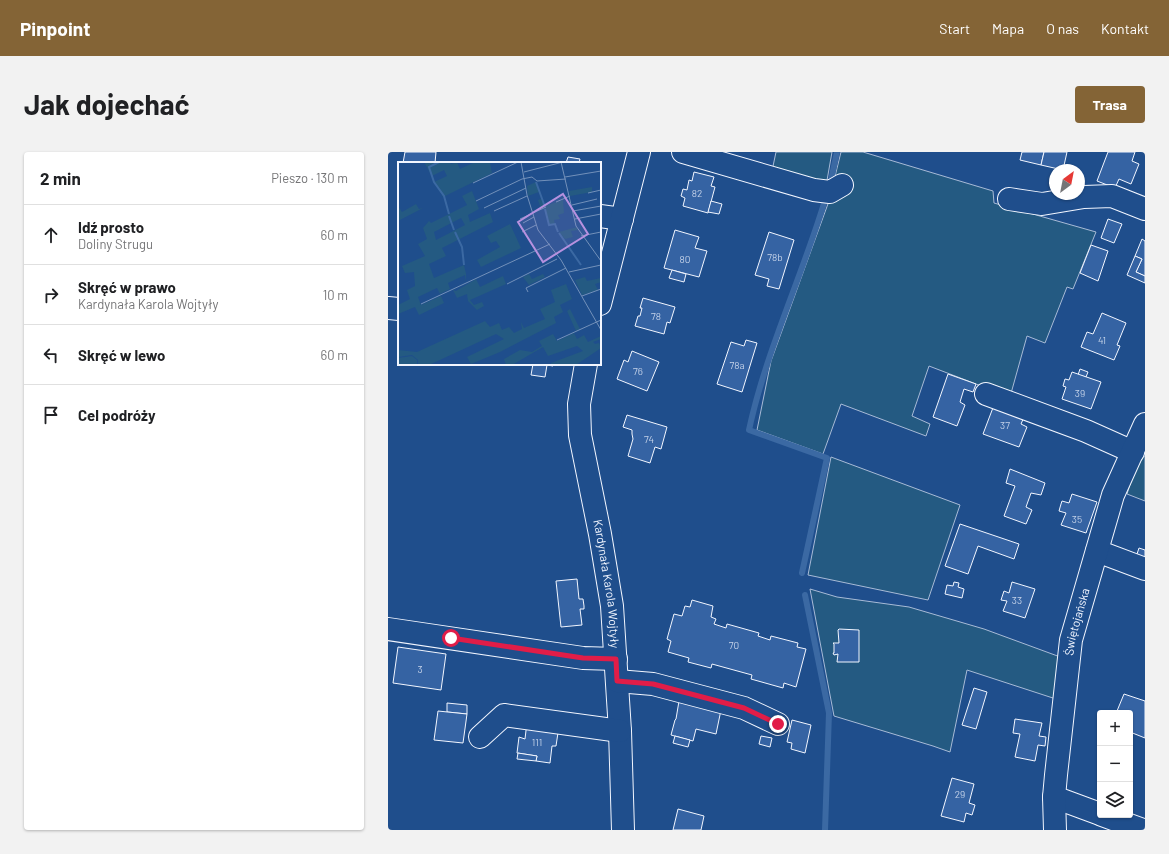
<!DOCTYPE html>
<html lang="pl">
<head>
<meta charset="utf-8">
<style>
	:root { --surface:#fff; --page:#f2f2f2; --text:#202124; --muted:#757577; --line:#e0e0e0; --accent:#846436 }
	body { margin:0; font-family:Barlow,sans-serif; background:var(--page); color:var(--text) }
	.controls { position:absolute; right:12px; bottom:12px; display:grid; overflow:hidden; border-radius:4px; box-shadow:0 1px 3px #0004 }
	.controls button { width:36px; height:36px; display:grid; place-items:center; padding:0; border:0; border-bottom:1px solid var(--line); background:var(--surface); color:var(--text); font:20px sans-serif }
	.compass { position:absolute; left:661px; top:12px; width:36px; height:36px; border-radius:50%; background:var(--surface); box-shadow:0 1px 3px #0004; rotate:32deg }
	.stop { position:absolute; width:12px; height:12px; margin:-9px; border:3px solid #e11d48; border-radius:50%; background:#fff }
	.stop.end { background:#e11d48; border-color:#fff; box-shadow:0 1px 4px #0008 }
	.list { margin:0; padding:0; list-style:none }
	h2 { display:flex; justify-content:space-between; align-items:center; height:52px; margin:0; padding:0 16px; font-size:17px }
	h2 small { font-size:13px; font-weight:400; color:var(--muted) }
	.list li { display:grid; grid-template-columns:26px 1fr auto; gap:12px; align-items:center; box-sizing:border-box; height:60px; padding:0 16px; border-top:1px solid var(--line) }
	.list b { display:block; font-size:15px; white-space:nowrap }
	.list p { margin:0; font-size:13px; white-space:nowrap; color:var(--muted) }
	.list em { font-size:13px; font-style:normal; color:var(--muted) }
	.icon { flex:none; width:22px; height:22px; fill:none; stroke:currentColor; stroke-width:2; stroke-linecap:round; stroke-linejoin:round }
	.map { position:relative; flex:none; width:757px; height:678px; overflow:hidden; border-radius:4px }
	header { display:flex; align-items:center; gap:24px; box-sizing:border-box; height:56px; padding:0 20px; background:var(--accent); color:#fff }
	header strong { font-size:19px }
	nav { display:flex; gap:22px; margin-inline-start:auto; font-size:14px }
	.intro { display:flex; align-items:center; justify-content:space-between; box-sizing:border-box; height:96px; padding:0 24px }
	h1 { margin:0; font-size:28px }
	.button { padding:10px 18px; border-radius:4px; background:var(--accent); color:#fff; font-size:14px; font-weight:700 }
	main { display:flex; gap:24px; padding:0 24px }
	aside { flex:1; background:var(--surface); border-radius:4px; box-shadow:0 1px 3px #0004 }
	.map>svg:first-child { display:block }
	.green { fill:#245a82; stroke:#a8bbd7 }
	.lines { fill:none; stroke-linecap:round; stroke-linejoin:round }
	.stream { stroke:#3b69a3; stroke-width:6 }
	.building { fill:#3563a3; stroke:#f2f6ff }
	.minor-casing { stroke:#f2f6ff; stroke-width:24 }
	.minor { stroke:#1f4e8c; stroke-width:22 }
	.route { stroke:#e11d48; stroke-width:5 }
	.labels { text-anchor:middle; stroke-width:3; stroke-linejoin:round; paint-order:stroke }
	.number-label { font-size:10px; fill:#c3d1e8 }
	.street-label { font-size:12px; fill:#f2f6ff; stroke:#1f4e8c }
	.inset-river { fill:none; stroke:#3b69a3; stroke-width:2 }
	.inset-road { fill:none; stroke:#7391ba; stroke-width:1 }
	.view { fill:#b691df; fill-opacity:0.15; stroke:#b691df; stroke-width:2 }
	.inset-edge { fill:none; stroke:#f2f6ff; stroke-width:2 }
</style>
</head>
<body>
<header>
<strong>Pinpoint</strong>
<nav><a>Start</a><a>Mapa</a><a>O nas</a><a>Kontakt</a></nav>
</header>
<div class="intro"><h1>Jak dojechać</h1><a class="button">Trasa</a></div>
<main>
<aside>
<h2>2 min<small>Pieszo · 130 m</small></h2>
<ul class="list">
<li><svg class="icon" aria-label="ahead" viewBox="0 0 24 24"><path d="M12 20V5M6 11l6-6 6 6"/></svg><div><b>Idź prosto</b><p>Doliny Strugu</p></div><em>60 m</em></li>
<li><svg class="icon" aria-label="right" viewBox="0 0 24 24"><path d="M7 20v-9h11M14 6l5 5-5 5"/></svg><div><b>Skręć w prawo</b><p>Kardynała Karola Wojtyły</p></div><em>10 m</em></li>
<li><svg class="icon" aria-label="left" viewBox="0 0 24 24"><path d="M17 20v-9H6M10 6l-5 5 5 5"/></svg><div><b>Skręć w lewo</b></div><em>60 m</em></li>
<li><svg class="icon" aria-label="arrive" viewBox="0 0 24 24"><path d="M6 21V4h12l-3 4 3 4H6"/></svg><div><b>Cel podróży</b></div></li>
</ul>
</aside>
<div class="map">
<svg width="757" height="678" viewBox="0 0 757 678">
	<rect width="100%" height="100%" fill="#1f4e8c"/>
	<g class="green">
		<polygon points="388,0 444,0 438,34 384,19"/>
		<polygon points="453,0 475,0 605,39 606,51 708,80 685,137 679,135 657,191 639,184 622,245 541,214 524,264 542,272 538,284 453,252 435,302 369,278 383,209 441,49"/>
		<polygon points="757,304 757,349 739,342 750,306"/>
		<polygon points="443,305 572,353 540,448 420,423"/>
		<polygon points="422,437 449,445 521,455 596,477 675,506 671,548 579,518 562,600 545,594 446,564"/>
	</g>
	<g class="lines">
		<g class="stream">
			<polyline points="442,33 449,0"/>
			<path d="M414,421l25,-115 -78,-28c17,-79 53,-153 76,-230"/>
			<polyline points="417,443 441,561 437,678"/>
		</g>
	</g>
	<g class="building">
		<polygon points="17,0 48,0 47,11 15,11"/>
		<polygon points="634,0 656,0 653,13 632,8"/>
		<polygon points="656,0 679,0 675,18 653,13"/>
		<polygon points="720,0 747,0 744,9 751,12 743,32 731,27 727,36 709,29"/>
		<polygon points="180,5 192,7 191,11 178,11"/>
		<polygon points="306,20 326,25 323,34 327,35 320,61 295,54 297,46 293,44 295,37 299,38 301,28 304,29"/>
		<polygon points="323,49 334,52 331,62 320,60"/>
		<polygon points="720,67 734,72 726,91 713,86"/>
		<polygon points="287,78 311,85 307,96 319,99 311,125 276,116"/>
		<polygon points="381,80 406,88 391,137 379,134 381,127 367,123"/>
		<polygon points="754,87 757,89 757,124 748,120 754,107 747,104"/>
		<polygon points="703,93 720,99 710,129 692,121"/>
		<polygon points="747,104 754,107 748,120 757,124 757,131 739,123"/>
		<polygon points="284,118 298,122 296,130 281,126"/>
		<polygon points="255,146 287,155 282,171 279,170 276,182 247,174 250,164 252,164 254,156 252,156"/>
		<polygon points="714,161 738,171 729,193 732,194 726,208 693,195 699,180 705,182"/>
		<polygon points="358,188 369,191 354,240 329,232 343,190 356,194"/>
		<polygon points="244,199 271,210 259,239 229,227 236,208 240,210"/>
		<polygon points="145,212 165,212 165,214 159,213 157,225 143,223"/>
		<polygon points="692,217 700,220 698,225 690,223"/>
		<polygon points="684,220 713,230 703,257 674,247 678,235 675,234 677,227 681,228"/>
		<polygon points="560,222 588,232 585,240 576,237 572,250 577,253 569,274 545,265"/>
		<polygon points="606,253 636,265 633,272 639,275 631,295 595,282"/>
		<polygon points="239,263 279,275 273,297 267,295 262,311 240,304 245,287 244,282 244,278 235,275"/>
		<polygon points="622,317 657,331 653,343 643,341 638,355 644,358 638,372 616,364 627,334 618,331"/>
		<polygon points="684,342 709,350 698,381 673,373 678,361 671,359 673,352 674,349 681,351"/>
		<polygon points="572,372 631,392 626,407 590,394 580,422 557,414"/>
		<polygon points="751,396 757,398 757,408 748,405"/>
		<polygon points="189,427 191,447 195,447 196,454 196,457 192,457 194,473 173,475 168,429"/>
		<polygon points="566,430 571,431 570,435 576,437 574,446 557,442 559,433 565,434"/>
		<polygon points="624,430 647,437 637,466 615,459 619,449 613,448 616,439 621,441"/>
		<polygon points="304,448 325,454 323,465 328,467 326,472 338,476 339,472 371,481 370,484 382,488 383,484 410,491 409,495 418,497 408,535 396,531 395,536 363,527 364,523 324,512 323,516 300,510 301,506 280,500 283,489 279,487 286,462 294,464 297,454 302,455"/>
		<polygon points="451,477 471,478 471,510 449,510 450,502 446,503 445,501 446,501 446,492 445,491 451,491 450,478"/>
		<polygon points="10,495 58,502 53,538 5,531"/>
		<polygon points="586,536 599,540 588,577 574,573"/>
		<polygon points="736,542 757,549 757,586 742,580 742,561 734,561 729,559"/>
		<polygon points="291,549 333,558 328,582 308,577 305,589 283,583 287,568 288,567"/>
		<polygon points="59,551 79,553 79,562 59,560"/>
		<polygon points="50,559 79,562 75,591 46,588"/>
		<polygon points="627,567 654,571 651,584 658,585 657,594 650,593 647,609 627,605 632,582 625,581"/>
		<polygon points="404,568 423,573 417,601 403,597 404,591 399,590"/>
		<polygon points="139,570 171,574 168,594 164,594 162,611 148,609 149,604 129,601 131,585 137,587"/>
		<polygon points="287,584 302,588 300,595 285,591"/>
		<polygon points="373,584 384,586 382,595 371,592"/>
		<polygon points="130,601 149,604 148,609 129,607"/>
		<polygon points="564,626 586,632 581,651 587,653 584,663 578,661 576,670 553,664"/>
		<polygon points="290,657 316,664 313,678 285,678"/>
	</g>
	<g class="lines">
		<defs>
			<g id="minor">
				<polyline points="295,0 426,38 442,40 454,33"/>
				<polyline points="621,47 654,52 696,45 724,44 757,57"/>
				<polyline points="212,64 234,67"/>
				<polyline points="212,152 251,0"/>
				<polyline points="0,156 11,157"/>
				<path id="s1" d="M198,212l-7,40 1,31 20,99 12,72 8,125 3,99"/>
				<polyline points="598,242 698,279 745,300"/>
				<polyline points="709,399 757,417"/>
				<polyline points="0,477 195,506 228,507"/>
				<polyline points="229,529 265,532 356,556 390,572"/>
				<polyline points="92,585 116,563 232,579"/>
				<polyline points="666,645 712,662"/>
				<polyline points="714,663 755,678"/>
				<path id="s2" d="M667,678l-1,-33 2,-22 15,-135 42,-145 32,-71"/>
			</g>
		</defs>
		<use href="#minor" class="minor-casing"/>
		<use href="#minor" class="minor"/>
	</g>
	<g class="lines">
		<polyline class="route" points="63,486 195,506 228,507 229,529 265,532 356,556 390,572"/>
	</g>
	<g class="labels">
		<g class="number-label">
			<text x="309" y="45">82</text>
			<text x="387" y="109">78b</text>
			<text x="297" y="111">80</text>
			<text x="268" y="168">78</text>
			<text x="714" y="192">41</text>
			<text x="349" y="217">78a</text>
			<text x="250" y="223">76</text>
			<text x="692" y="245">39</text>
			<text x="617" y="277">37</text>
			<text x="261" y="291">74</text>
			<text x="689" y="371">35</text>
			<text x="629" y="452">33</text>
			<text x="346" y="497">70</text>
			<text x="32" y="521">3</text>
			<text x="149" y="594">111</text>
			<text x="572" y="646">29</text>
		</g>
		<g class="street-label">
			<text dy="4" stroke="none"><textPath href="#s1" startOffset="223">Kardynała Karola Wojtyły</textPath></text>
			<text dy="4" stroke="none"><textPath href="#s2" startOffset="210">Świętojańska</textPath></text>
		</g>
	</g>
	<g transform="translate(10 10)">
		<rect width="203" height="203" fill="#1f4e8c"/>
		<path d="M26,0h26l1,2 6,-2 3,7 15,-7h15l2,11 -49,24zM46,8l3,6 -13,6 -2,-6zM138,20l3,10 -11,4 -1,-10zM194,25v5l-22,4 -1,-5zM74,29l7,18 -11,6 2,7 20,-9 3,9 -51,26 4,8 -17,8 5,14 30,-13 2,9v8l-1,-7 -17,8 2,6 -10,5 -3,-6 -19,9 3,8 20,-9 3,7 -25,12 -4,-8 -17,7v-9l12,-6 -3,-9 8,-4 -1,-14 -9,1 -3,-7 23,-10 -7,-12 9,-5 -4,-11 6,-7 2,2 36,-18 -5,-9zM63,56l4,7 -29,15 -2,-8zM143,37l4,7 18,-6 1,13 -6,2 2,4 -6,1 1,4 -5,1 -5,-17 -4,1 -3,-9zM18,42l3,5 4,-1 -25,13v-15l4,6zM112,62l11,24 -40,19 -4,-7 23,-13 -4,-6 -5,2 -4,-7zM179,65l1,3 -7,1 2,6 -8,2 -6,-7zM131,112l3,5 11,-5 2,3 -16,8 -6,-8zM105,114l3,8 -36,16 4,5 8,-3 2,4 -7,4 -9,-9 -1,-7 -10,4 -4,-8 3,1 20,-12 4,8zM187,115l2,4 14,-3v4l-6,2 3,6 -16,5 -7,-15zM168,122l6,15 -12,6 3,7 -9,5 2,6 -56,29 -29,12 -4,-7 37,-18 -8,-5 -67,31h-11v-5l-6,-5 -14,2v-7l19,2 68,-31 5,6 9,-4 3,7 7,-3 5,6 8,-4 -1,-7 3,6 21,-9 -5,-10 15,-7 -4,-12zM172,147l10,20 -4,2 -9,-20zM176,171l3,6 7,-4 4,7 13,-6v3l-8,3 2,2 4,-1 2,5 -25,17h-25v-2l32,-12 -6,-5 -29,10 -5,-9 -31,18h-6l-2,-6 16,-9 12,2 10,-6 -3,-5 14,-7 4,7zM14,194l5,4v5h-19v-7z" fill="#245a82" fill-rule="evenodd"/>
		<path class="inset-river" d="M41,0l-10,5 5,15 10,14 5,18M138,20l9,25M147,47l4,16 6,-1 3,8M51,54l5,14M57,70l7,15 2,18M161,71l22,32"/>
		<path class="inset-road" d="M123,0l6,33 11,35 23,30 40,70M163,0l15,64 25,35M126,10l39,-10M167,15l36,-6M75,21l45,-21M190,31l13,-3M78,39l46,-22 10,-2 5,4 29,-2M158,40l14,-6M174,43l25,-6M86,46l42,-20M96,49l33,-15M175,49l28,-5M122,57l26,-12M177,57l26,-5M125,61l11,-6M124,70l14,-7M183,74l20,-4M171,110l32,-7M109,122l50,-25M130,130l-2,-4 40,-20M184,134l19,-7M23,142l129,-60M159,178l44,-20"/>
		<path class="view" d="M165,32l25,40 -45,28 -25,-40z"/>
		<rect width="203" height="203" class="inset-edge"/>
	</g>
</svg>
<div class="controls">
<button>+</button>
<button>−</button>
<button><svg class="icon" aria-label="layers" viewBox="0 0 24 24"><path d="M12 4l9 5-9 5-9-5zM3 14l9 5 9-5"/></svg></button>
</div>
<svg class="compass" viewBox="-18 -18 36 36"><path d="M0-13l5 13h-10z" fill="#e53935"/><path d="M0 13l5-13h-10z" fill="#757577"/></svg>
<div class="stop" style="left:63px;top:486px"></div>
<div class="stop end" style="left:390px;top:572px"></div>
</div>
</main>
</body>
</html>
